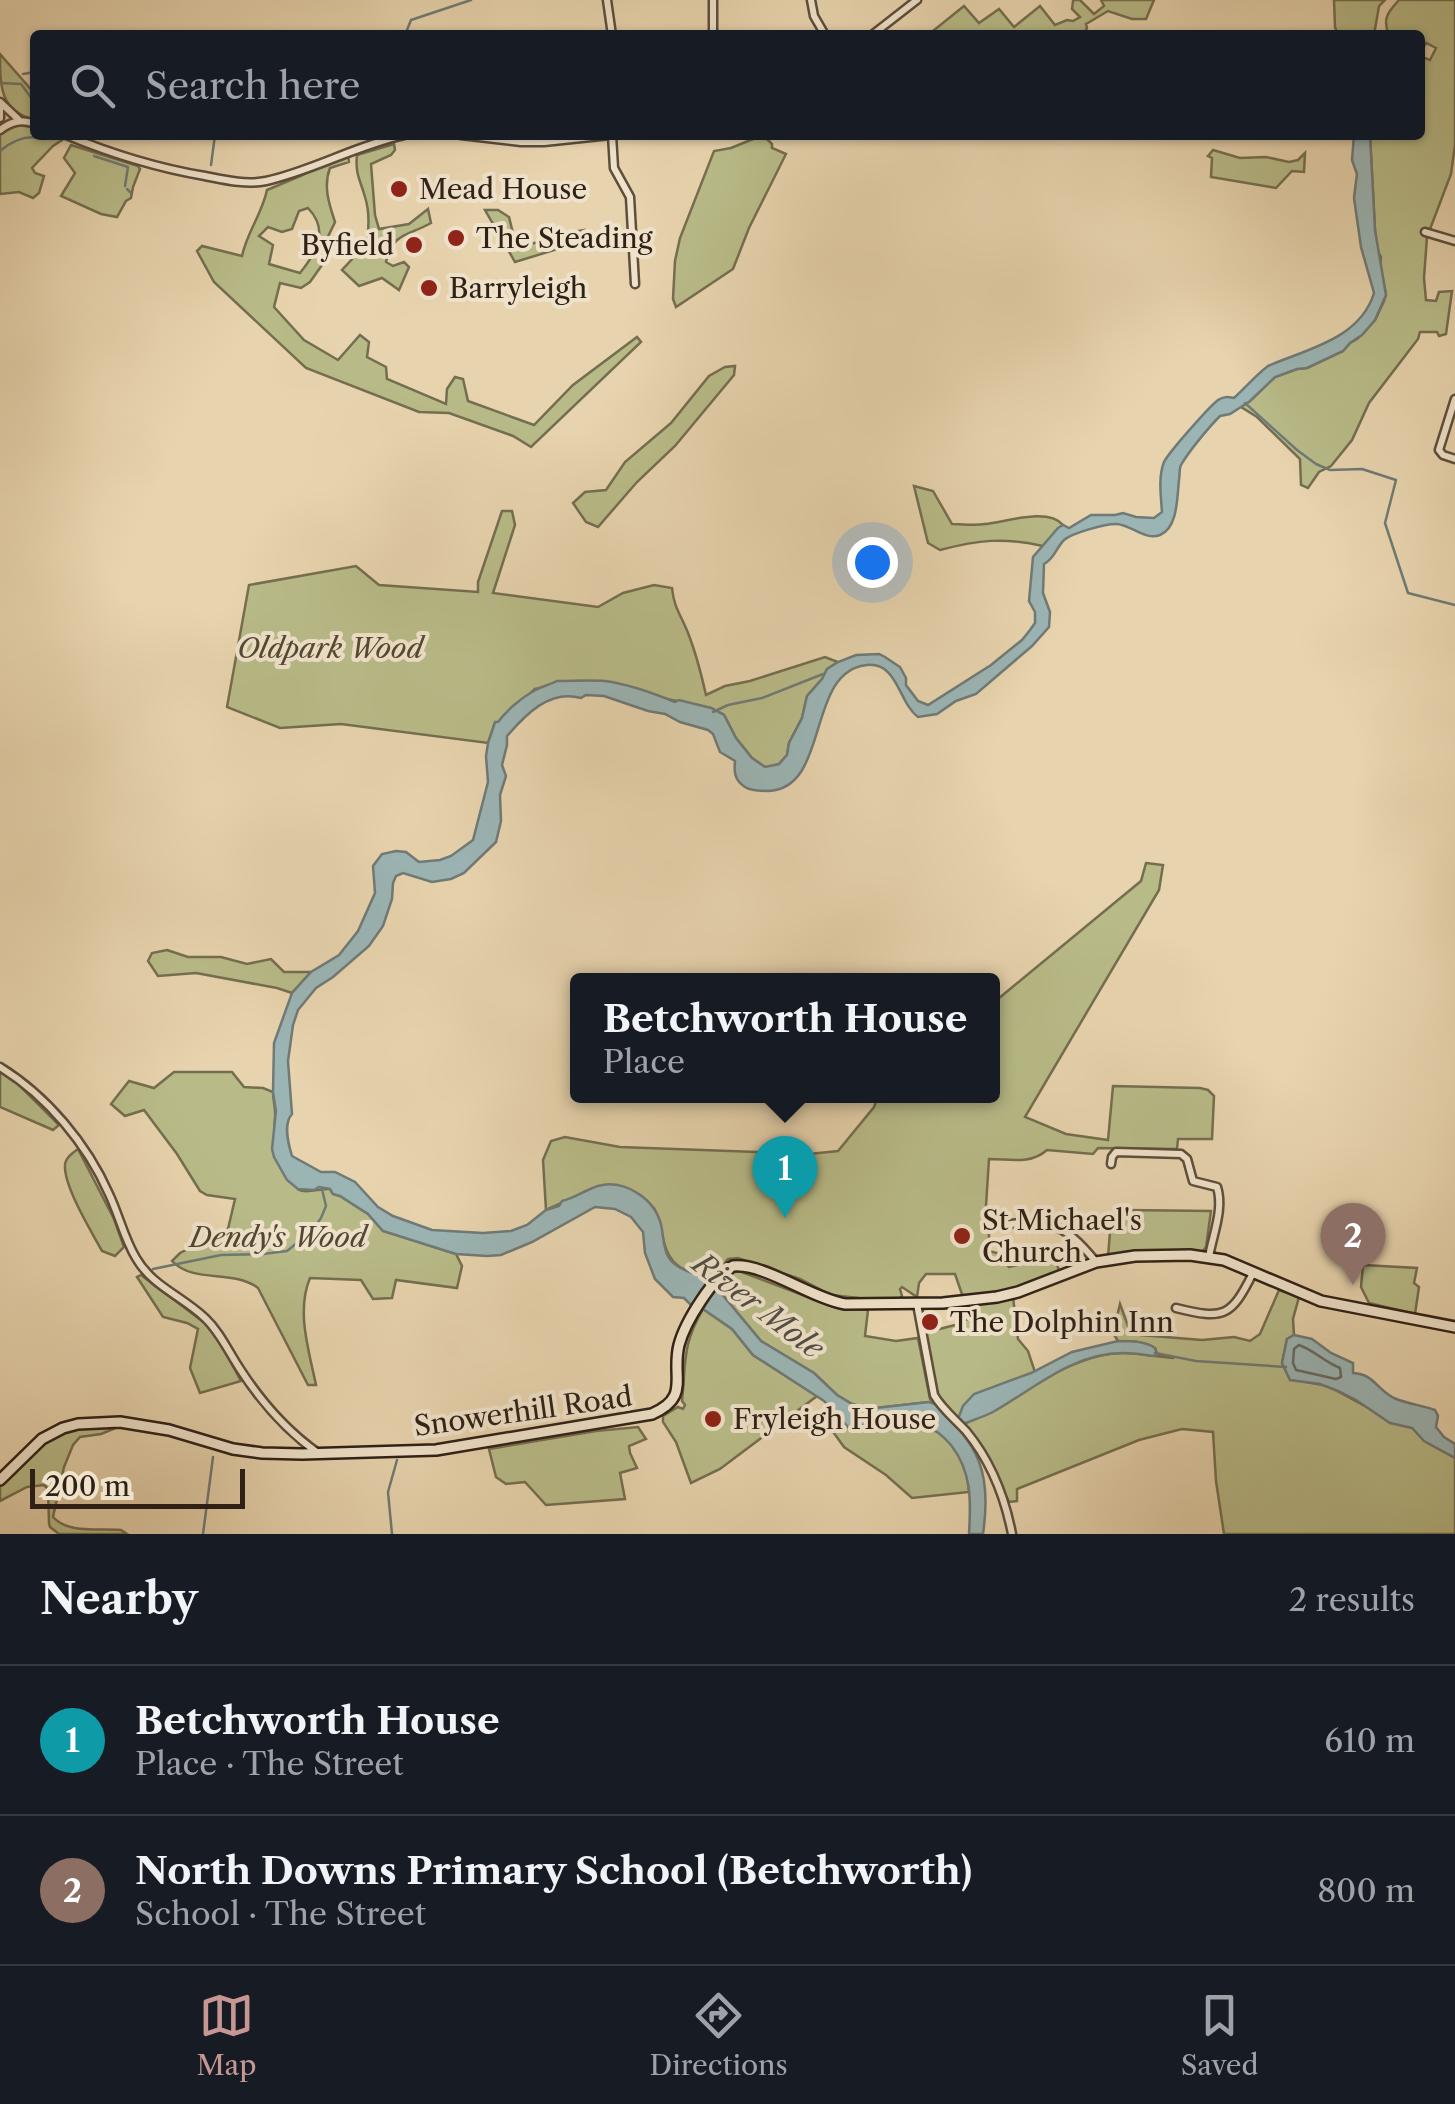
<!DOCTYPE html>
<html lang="en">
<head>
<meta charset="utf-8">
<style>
	:root { --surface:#171b24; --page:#20242c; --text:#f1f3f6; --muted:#9ea1a6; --line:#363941; --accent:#c59692 }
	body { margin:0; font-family:"Libre Caslon Text",serif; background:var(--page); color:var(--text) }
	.scale { position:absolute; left:30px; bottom:25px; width:215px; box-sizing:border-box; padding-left:10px; border:5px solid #302117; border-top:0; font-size:28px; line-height:35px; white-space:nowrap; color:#302117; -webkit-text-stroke:8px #efe2ca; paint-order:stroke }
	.you { position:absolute; left:872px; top:562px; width:35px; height:35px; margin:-25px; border:8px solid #fff; border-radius:50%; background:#1a73e8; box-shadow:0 0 0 15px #1a73e833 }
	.badge { display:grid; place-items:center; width:65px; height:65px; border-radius:50%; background:var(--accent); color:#fff; font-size:32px; font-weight:700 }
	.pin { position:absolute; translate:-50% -82px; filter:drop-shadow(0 2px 5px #0008) }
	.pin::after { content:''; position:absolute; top:52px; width:35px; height:30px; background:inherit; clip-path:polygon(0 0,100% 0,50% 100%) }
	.popup { position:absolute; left:570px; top:973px; width:430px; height:130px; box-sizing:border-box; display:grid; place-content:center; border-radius:10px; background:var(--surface); filter:drop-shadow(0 2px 8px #0005); font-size:32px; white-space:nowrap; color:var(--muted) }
	.popup b { font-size:38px; color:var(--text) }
	.popup::after { content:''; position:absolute; left:50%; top:100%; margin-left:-20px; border:20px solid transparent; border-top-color:var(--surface) }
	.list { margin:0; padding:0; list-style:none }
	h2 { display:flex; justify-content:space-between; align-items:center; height:130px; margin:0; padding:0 40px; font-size:42px }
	h2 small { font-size:32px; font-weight:400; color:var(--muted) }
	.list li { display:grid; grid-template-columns:65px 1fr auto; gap:30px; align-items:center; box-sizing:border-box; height:150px; padding:0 40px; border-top:2px solid var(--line) }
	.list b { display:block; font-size:38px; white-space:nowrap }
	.list p { margin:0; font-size:32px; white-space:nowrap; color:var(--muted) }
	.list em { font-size:32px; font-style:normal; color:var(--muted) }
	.icon { flex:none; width:55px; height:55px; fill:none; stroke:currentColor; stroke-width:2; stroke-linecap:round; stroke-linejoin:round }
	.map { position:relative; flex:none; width:1455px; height:1534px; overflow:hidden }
	.search { position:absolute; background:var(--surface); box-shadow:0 2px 8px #0004; left:30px; right:30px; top:30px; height:110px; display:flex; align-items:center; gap:25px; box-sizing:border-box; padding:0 35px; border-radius:10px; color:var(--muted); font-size:38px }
	.sheet { height:430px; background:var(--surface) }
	nav { display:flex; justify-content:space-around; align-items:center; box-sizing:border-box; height:140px; border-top:2px solid var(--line); background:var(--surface); font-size:28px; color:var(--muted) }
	nav a { display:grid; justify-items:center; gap:5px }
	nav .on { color:var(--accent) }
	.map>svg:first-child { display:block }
	.green { fill:#b8bb88; stroke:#746e50; stroke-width:2.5; fill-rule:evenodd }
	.water { fill:#9bb5b5; stroke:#707a76; stroke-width:2.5 }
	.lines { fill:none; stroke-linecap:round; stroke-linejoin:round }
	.shore { stroke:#666b66; stroke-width:2.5 }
	.stream { stroke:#707a76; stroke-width:2.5 }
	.street-casing { stroke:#5e4e3c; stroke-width:11 }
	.secondary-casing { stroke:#302117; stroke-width:14 }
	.street { stroke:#efe2ca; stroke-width:6 }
	.secondary { stroke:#efe2ca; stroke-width:9 }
	.poi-dot { fill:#8f2418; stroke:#efe2ca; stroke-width:4 }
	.labels { text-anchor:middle; stroke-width:8; stroke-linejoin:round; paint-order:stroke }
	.poi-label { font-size:28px; fill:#302117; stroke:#efe2ca; text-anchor:start }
	.park-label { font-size:28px; font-style:italic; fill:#524833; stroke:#efe2ca }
	.street-label { font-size:28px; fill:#302117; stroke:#efe2ca }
	.water-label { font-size:30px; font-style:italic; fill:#504d46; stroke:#efe2ca }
</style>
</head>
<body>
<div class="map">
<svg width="1455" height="1534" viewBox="0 0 1455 1534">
	<rect width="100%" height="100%" fill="#e7d3ad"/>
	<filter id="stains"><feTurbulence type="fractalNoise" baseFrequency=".002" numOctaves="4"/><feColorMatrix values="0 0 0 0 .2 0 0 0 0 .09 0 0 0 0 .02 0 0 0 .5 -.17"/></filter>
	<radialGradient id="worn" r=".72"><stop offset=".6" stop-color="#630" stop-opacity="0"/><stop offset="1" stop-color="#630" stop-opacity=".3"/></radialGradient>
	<g class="green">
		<polygon points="1075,0 1080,0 1094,14 1104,6 1101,0 1154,0 1146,19 1132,19 1108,11 1086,24 1087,28 1083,35 928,35 964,6 979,23 999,9 1014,27 1040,6 1055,25 1067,20 1073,21 1080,17 1072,9 1073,1"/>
		<polygon points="1334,0 1385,0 1379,6 1374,35 1338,35 1335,27"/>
		<path d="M1399,0h56v145l-4,29 -24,63 -3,41 2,22 10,1 3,-9 13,-1 -6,43 -7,2 -2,-4h-17l-2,7 -49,64 -17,37 -21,26 -12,6 -11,16 -7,-3 -1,-26 -43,-42 -16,-10 9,-6 25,-24 22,-8 10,-1 36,-17 7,-8 7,-4 18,-19 9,-19 2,-6 -6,-30 1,-8 -4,-7 -2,-20 -5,-95h50v-75l2,-3 8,3 6,-12 -10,-5 -6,10v-18h-31c-7,-16 -1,-23 10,-35z"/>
		<path d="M0,54l35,40v26c-35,-9 -35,-33 -35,-66z"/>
		<polygon points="15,125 35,127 35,135 57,135 62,140 53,146 32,168 35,173 44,176 39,193 33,198 19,192 0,194 0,134"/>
		<polygon points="763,135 772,144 772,148 786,154 749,228 733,269 676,307 673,299 675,261 680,238 714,151 731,148"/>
		<path d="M394,144l1,6 -4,5 -20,9 4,51 4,14 30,-5 19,-15 3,14c-23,13 -38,9 -45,39l7,4 11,-4 5,5 -10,23 -17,-12 -23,8 -17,-16 14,-15 9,-6c4,-17 5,-36 0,-52 -5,-18 -10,-23 -8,-42z"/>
		<polygon points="71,145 138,166 140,169 133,187 131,198 126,201 117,217 101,214 61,196 75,173 64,158"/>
		<polygon points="1213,150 1240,158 1266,157 1289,162 1298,160 1305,153 1304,172 1292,171 1276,188 1211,177 1212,158 1208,156"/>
		<path d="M348,156l1,6 -19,6c-7,18 -1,36 5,54 -6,14 -12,18 -8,36l-17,24 -9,6 -21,-5 -6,24 30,33 34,20 22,-25 9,7 -2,15 19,10 1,12 59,25 1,-15 8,-12 8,2 5,22 66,24 39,-40 64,-48 4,5 -110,105 -18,-11 -64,-23 -30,-1 -113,-44 -92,-86 -17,-31 5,-5 40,10c5,-24 20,-42 25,-66l36,-15 10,-7zM308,208c22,23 8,45 -8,65l-31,-9 4,-19 -14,-9 9,-9 14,5 10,-3 7,-18z"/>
		<polygon points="485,210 498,210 509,217 517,249 546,239 547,236 585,230 587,240 515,262"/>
		<polygon points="735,366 734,375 675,446 637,482 598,527 586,522 573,503 585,492 606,490 625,462 671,423 709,376 725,367"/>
		<path d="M914,486l19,5 19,33c11,0 22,2 33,0 21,-2 63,-17 78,1l-20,21c-39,-9 -65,-6 -103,4l-12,-7z"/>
		<path d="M502,511h10l3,14 -22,68 105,14 25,-14 31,-8 18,3c2,20 9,27 16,45 8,20 13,40 18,62l19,-9 25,-5 75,-24 13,5 -11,7 -5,10 -15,17 -5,22 -13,25 -2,12 -8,9 -7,3h-7l-13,-9 -16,-20 -12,-23 -13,-7 -133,-27 -43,8 -37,34h-3l-7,20 -147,-19 -61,4 -53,-21 22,-122 107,-19 23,19 99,7v-10z"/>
		<path d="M1146,863l17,2 -4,25 -134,227 41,17 42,6 5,-54 87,2 8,2 6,6 -2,43h-34l-1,10 -79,-1 -5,6 -46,-4c-17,15 -37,9 -58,9l-3,47 3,3v42l8,2 12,14c19,-4 24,-11 46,-7l4,10 -1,3 -48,17 -47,7 -8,-23h-29l-7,9 -2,14 -15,-10 -2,2 2,7 -2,2 -41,3 -1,-3 -27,-3 -31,-16 -62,-21 -10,1 -18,22c-10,-6 -21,-8 -30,-14 -20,-13 -16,-40 -26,-59l-86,-8 -22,10 -3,-50 8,-19 14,-4 55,10 189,7 29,-3 36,-44 4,-11h114l1,-93 148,-122z"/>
		<polygon points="167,950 188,957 221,957 247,964 271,959 284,972 311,972 292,993 277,988 196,973 158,976 148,961 152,953"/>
		<polygon points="0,1072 16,1082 59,1125 53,1130 0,1107"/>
		<path d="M174,1072h58l12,15 19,1 10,4c0,9 3,17 2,25 -2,25 -2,48 18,67 2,2 4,4 6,6 8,4 22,-2 31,-1l3,5 7,2 28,18 15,17 73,23 6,12 -5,22 -61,-8 -4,18 -19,1 -12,-19 -51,-2c-14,33 -1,73 6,107h-8l-50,-97c-25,-19 -64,-4 -86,-27l8,-8 48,-24 7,-30 -28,-4 -7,-4 -23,-37 -33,-44 -19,6 -14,-12 18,-23 25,7z"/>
		<path d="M78,1149l36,70 10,28 -9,9 -13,-5c-11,-20 -36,-61 -37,-83 -1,-9 6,-14 13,-19z"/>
		<polygon points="1125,1210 1211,1211 1206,1247 1202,1252 1108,1257 1110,1232 1121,1231"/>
		<polygon points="1363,1265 1417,1268 1414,1283 1419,1287 1415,1314 1369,1303 1361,1287"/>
		<polygon points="739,1271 834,1307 868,1310 865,1336 896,1341 918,1338 930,1399 935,1404 929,1402 867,1409 852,1404 837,1395 814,1373 761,1341 716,1287 729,1273"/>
		<polygon points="141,1275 206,1324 221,1344 241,1381 200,1393 190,1368 198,1329 187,1323 163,1317 137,1277"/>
		<path d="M1279,1290l20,7 -6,22 1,16 -7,4 -5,24 8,16 38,7 37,20 37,10 2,-5 9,-1 3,4c-1,32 18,29 39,44v76h-231l-8,-53 -3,-49 -31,-3 -43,11 -122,49v12l-8,1 -19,-38 -27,-40c49,-19 88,-58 140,-69 23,-5 48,1 71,3l-17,-4 -2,-6c-11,-7 -23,-7 -37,-7l-5,-8 7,-29 8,22 13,5v4l61,5 32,-3 16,4 10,-7z"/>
		<path d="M1013,1297l5,42 10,12 7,21c-27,11 -66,18 -77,47l-20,-22 -14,-64 31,-8 17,-8 -2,-13z"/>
		<path d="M703,1309l29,20 21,26 64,41 -97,73 -29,14 -15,-41 -13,-20v-6l15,-9 5,2 2,-4 -3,-4c4,-39 0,-56 21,-92z"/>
		<path d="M833,1412l15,15c23,-2 59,-7 81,0 15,5 32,26 37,41 3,7 2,17 3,24l-57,6 -26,-23 -42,-28 -18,-25z"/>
		<path d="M79,1427h39l-17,7 -21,3 -7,8 -9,22 -11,50c15,17 45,11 68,13l6,4h-68l-9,-7 -1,-4 -1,-34 -4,-4 -17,2 -27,14v-16l43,-43 15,-10z"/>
		<polygon points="638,1427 646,1439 629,1446 630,1453 637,1468 620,1473 625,1499 546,1505 525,1482 506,1484 496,1477 489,1449 596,1431"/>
	</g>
	<g class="water">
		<path d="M1354,135h16l5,95 11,65 -11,25 -13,15 -12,8 -7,8 -36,17 -10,1 -22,8 -25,24 -20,13 -10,2c-11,11 -31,35 -39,49 -2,4 -1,9 -2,15 -2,17 -1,48 -19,55 -15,6 -30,-11 -44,-11 -11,0 -44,9 -52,16 -8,8 -9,18 -20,24l-1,29 7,19 -1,15 -17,19 -56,48 -20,7 -19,13 -19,3c-20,-15 -20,-55 -51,-52 -62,6 -36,124 -99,126 -7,0 -17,0 -23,-4 -11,-7 -11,-16 -10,-26l-15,-9 -7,-18 -5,-4 -28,-8 -15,-8 -17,-3 -44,-15 -18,-1 -5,3c-31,-9 -55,16 -74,38v9l-5,20 4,11 -6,19 1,26 -5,21 -32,31 -13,6 -19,3 -29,-9 -7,3 -3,7 -1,16 -9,27 -14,20 -36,31 -17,11 -18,22 -5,15 -5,36 4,53c-9,10 -4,29 0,42l29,16h14l20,10 23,25 15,9 39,14 51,3 28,-2 16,-6 19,-15 13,-4 3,-5c13,-3 23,-11 36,-15 25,-7 54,11 62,35 4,11 2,27 9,37 9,13 28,15 41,23l-17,26 -9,-9 -11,-1 -18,-18 -10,-26 -2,-21 -12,-15 -16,-8 -20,-2 -63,35 -31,13 -14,1 -31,-2 -73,-23 -15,-17 -28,-18 -7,-2 -3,-5 -11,-2 -5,3 -16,-1 -11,-9 -13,-23 -2,-8 4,-38 -3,-19 1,-49 18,-50 19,-21 28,-17 19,-24 17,-38 -2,-27 9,-12 14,-3 10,1 13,10 21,-2 11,-4 22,-16 15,-58 -2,-26 2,-13 7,-21h3c8,-11 22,-23 34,-30 8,-5 17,-7 25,-11 16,0 32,-1 48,0 23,3 48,12 70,21l4,-2 32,8 13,7 12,23 16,20 13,9 14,-3 8,-9 2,-12 13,-25 5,-22 15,-17 5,-10 11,-7 18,-7 23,-1 6,3 15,10 6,11v7l12,16 10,4 63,-40 31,-25 8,-10 5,-7v-11l-6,-11 4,-44 25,-29 5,-3 6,3 22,-13h24l8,-2 13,4 18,1 8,-6c-1,-15 -4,-35 2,-50 5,-10 45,-55 54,-62 6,-4 10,-3 16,-2 12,-11 21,-22 34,-32 39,-17 92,-27 106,-73l-13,-46 -7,-49 3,-24 -5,-14z"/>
		<path d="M716,1287l45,54 53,32 23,22 15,9 15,5 62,-7 6,2c44,42 57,68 48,130h-14c2,-33 3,-62 -18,-89 -7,-8 -15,-16 -25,-18 -24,-6 -53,-2 -78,0l-24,-26 -71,-46 -21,-26 -29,-20z"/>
		<path d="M1294,1335l18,4 19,14 22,10v10c21,1 23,16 41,25 13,6 28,7 41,12l3,6 -2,11 8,10 11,7v14l-31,-17 -12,-13 -22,-5 -34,-23 -18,-9 -18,-7 -30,-4 -8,-17 5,-24z"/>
		<path d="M1118,1341c14,0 26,0 37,7l2,6 -2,2c-10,-1 -21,-3 -32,-3 -51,0 -89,36 -130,59 -10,5 -20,8 -30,12l-5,-5 5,-13 11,-12 57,-21 41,-21z"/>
	</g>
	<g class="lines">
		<path class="shore" d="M1299,1345c15,5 25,17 41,23l1,9 -5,2 -40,-9 -3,-7 1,-14z"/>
		<g class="stream">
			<polyline points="119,35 123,35"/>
			<polyline points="405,35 411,20 471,0"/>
			<polyline points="23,74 35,72"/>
			<polyline points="1,83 21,84 35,103"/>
			<path d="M0,151c13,-11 28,-17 44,-12"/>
			<polyline points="94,156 128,167 125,186"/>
			<polyline points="211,165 215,135"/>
			<polyline points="127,189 131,193"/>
			<polyline points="1245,403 1297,450 1316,464 1330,470 1362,469 1396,480 1385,523 1408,593 1455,605"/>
			<polyline points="713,712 728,705 762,698 823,674"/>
			<polyline points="153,1269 221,1255 263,1254 287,1251 312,1231 321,1218 326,1206 322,1189"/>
			<polyline points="1155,1353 1196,1361 1286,1367"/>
			<polyline points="203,1534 213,1457"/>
			<polyline points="392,1534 388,1492 397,1460"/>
		</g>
		<defs>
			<g id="street">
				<polyline points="607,0 612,35"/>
				<polyline points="811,0 814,16 825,35"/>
				<polyline points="713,35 713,0"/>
				<polyline points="872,35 917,0"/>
				<polyline points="1,103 18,119"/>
				<polyline points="0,118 0,102"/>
				<path d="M0,130c12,-9 21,-11 35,-6"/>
				<path d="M66,135c46,19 91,33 139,41 20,4 41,9 61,5 46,-10 91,-36 138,-46"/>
				<polyline points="461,135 521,142 544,142 610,135"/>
				<polyline points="612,135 614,168 630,197 635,284"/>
				<polyline points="1425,232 1455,241"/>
				<polyline points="1455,399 1439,450 1443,455 1455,459"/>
				<path d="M0,1067c47,29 87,77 109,127 10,21 15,44 27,64 16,28 46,38 69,60 15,14 23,33 35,51 20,31 47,62 78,84"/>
				<path d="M1111,1164l1,-7 4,-5 65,2 6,5 6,22 24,6c7,22 -4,47 -8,70"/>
				<path d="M994,1226c52,-7 67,-7 102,36"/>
				<path d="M917,1304l17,91c8,14 21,24 32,36 24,29 39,67 46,103"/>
				<path d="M1176,1308c48,12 55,9 77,-35"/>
			</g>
			<path id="secondary" d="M0,1480l42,-41 21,-11 15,-4 42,-2 49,8 64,19 29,4 40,1 134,-4 216,-36c39,-17 19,-37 27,-69 6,-23 34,-68 54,-79 31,-3 78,32 112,38l98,-1 54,-6 21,-5 78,-30 39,-6 55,-1 34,5 97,41 134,26"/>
		</defs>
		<use href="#street" class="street-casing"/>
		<use href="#secondary" class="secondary-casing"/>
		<use href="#street" class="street"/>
		<use href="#secondary" class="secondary"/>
	</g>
	<g class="poi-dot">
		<circle cx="399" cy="189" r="10"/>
		<circle cx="456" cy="238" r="10"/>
		<circle cx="414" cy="245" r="10"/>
		<circle cx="429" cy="288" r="10"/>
		<circle cx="962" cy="1236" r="10"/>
		<circle cx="930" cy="1322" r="10"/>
		<circle cx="713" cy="1419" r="10"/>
	</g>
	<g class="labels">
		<g class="poi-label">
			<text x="419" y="199">Mead House</text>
			<text x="476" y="248">The Steading</text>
			<text x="394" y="255" text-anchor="end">Byfield</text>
			<text x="449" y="298">Barryleigh</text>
			<text x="982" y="1230">St Michael's<tspan x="982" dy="32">Church</tspan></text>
			<text x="950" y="1332">The Dolphin Inn</text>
			<text x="733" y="1429">Fryleigh House</text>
		</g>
		<g class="park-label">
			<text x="330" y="658">Oldpark Wood</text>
			<text x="278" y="1247">Dendy's Wood</text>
		</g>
		<g class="street-label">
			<text transform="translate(523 1411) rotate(-8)" y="10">Snowerhill Road</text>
		</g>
		<g class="water-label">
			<text transform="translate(758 1306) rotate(37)" y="10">River Mole</text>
		</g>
	</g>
	<rect width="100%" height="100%" filter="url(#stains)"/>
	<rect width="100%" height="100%" fill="url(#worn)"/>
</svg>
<div class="scale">200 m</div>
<div class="you"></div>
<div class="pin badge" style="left:785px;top:1218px;background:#0f9aa8">1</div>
<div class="popup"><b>Betchworth House</b>Place</div>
<div class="pin badge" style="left:1353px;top:1285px;background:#8d6e63">2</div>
<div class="search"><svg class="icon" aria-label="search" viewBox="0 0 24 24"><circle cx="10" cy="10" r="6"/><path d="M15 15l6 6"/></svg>Search here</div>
</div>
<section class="sheet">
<h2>Nearby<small>2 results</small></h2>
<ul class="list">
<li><span class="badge" style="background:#0f9aa8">1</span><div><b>Betchworth House</b><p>Place · The Street</p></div><em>610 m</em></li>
<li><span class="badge" style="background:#8d6e63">2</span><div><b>North Downs Primary School (Betchworth)</b><p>School · The Street</p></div><em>800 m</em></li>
</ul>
</section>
<nav>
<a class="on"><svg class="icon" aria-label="map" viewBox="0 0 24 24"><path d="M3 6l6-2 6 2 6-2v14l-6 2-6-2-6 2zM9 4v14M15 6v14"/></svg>Map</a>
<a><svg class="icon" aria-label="directions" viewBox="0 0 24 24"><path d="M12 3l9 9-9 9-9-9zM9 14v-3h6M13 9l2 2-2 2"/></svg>Directions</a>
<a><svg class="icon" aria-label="saved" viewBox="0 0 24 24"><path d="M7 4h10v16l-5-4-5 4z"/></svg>Saved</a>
</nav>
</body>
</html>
